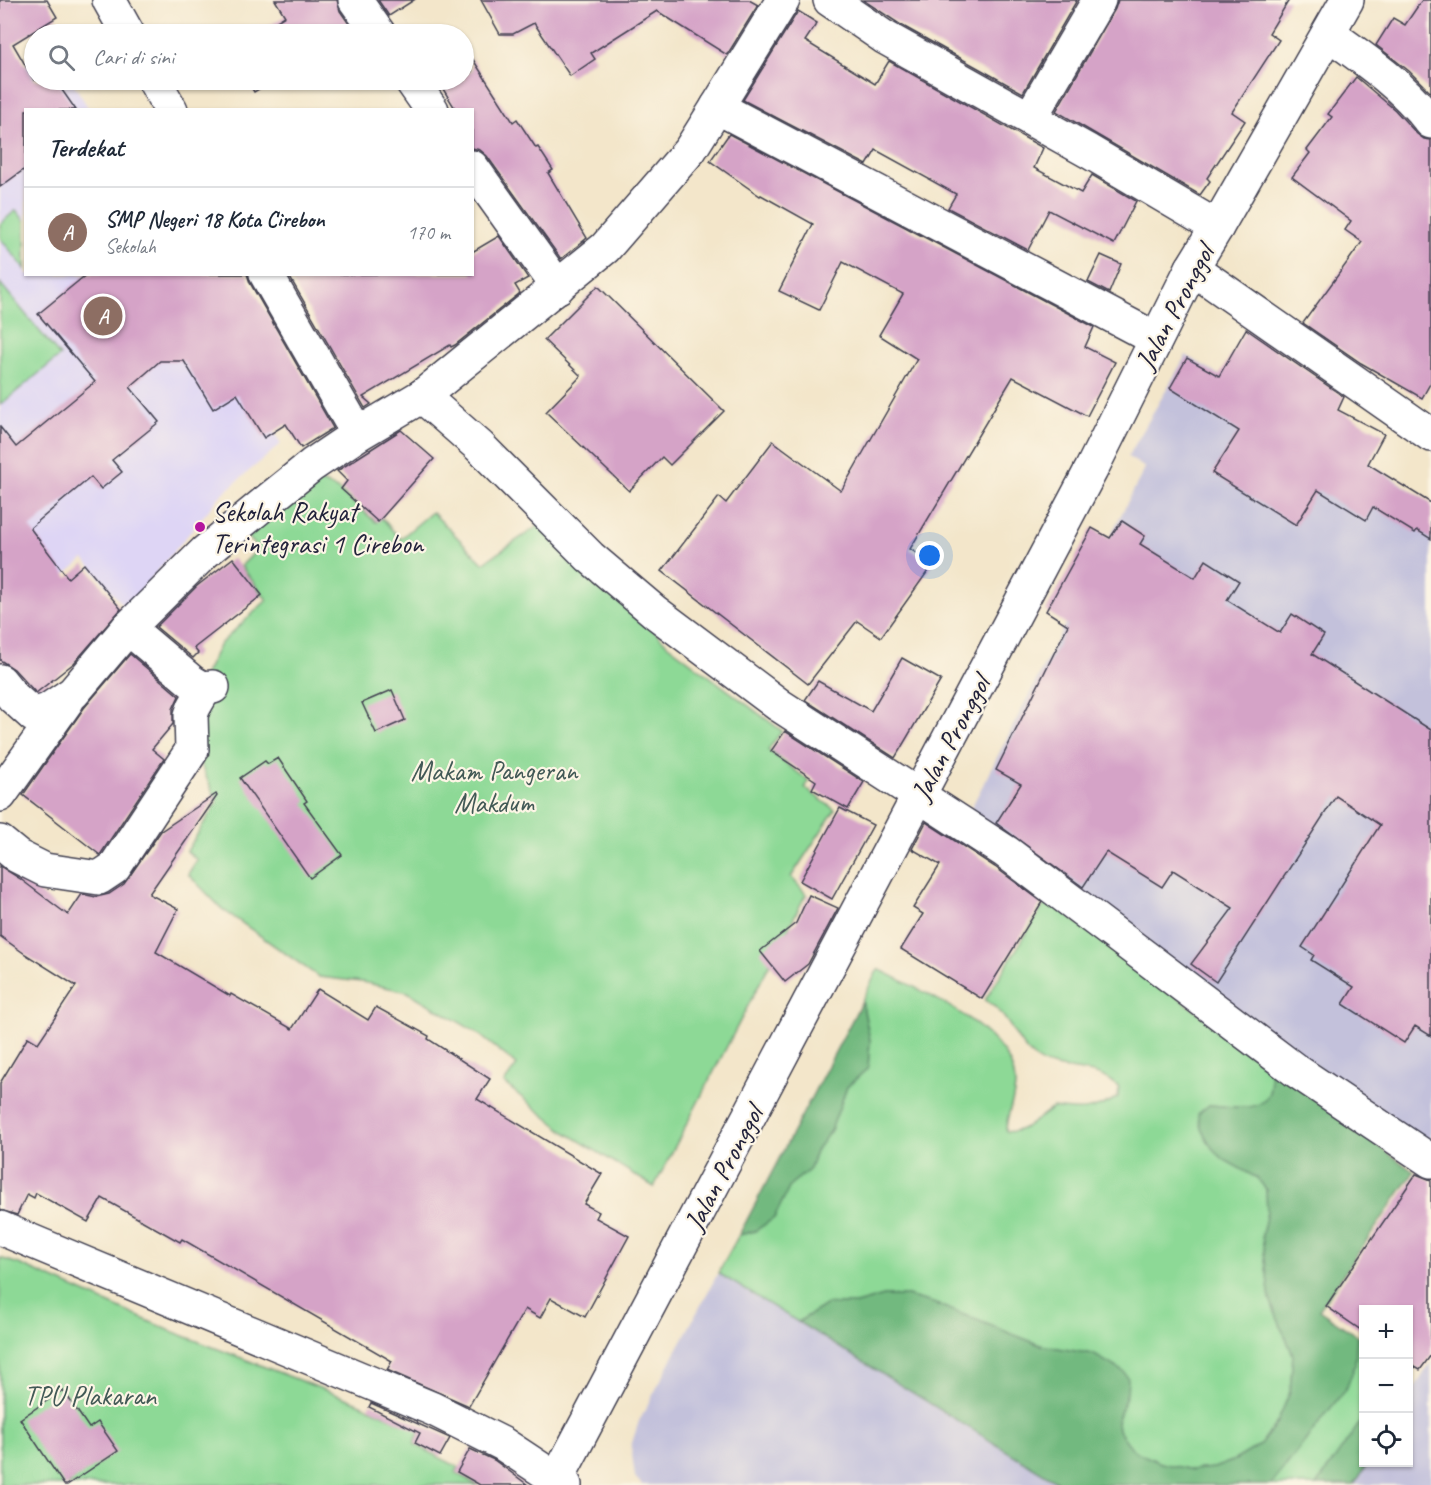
<!DOCTYPE html>
<html lang="id">
<head>
<meta charset="utf-8">
<style>
	:root { --surface:#fff; --page:#f2f2f3; --text:#1f2937; --muted:#747a83; --line:#e0e1e3; --accent:#b5179e }
	body { margin:0; font-family:Caveat,sans-serif; background:var(--page); color:var(--text) }
	.controls { position:absolute; right:18px; bottom:18px; display:grid; overflow:hidden; border-radius:0px; box-shadow:0 2px 4px #0004 }
	.controls button { width:54px; height:54px; display:grid; place-items:center; padding:0; border:0; border-bottom:2px solid var(--line); background:var(--surface); color:var(--text); font:30px sans-serif }
	.you { position:absolute; left:930px; top:556px; width:21px; height:21px; margin:-15px; border:4px solid #fff; border-radius:50%; background:#1a73e8; box-shadow:0 0 0 9px #1a73e833 }
	.badge { display:grid; place-items:center; width:39px; height:39px; border-radius:50%; background:var(--accent); color:#fff; font-size:20px; font-weight:700 }
	.pin { position:absolute; translate:-50% -50%; border:3px solid #fff; box-shadow:0 2px 6px #0006 }
	.list { margin:0; padding:0; list-style:none }
	h2 { display:flex; justify-content:space-between; align-items:center; height:78px; margin:0; padding:0 24px; font-size:26px }
	h2 small { font-size:20px; font-weight:400; color:var(--muted) }
	.list li { display:grid; grid-template-columns:39px 1fr auto; gap:18px; align-items:center; box-sizing:border-box; height:90px; padding:0 24px; border-top:2px solid var(--line) }
	.list b { display:block; font-size:22px; white-space:nowrap }
	.list p { margin:0; font-size:20px; white-space:nowrap; color:var(--muted) }
	.list em { font-size:20px; font-style:normal; color:var(--muted) }
	.icon { flex:none; width:33px; height:33px; fill:none; stroke:currentColor; stroke-width:2; stroke-linecap:round; stroke-linejoin:round }
	.map { position:relative; flex:none; width:1431px; height:1485px; overflow:hidden }
	.search { position:absolute; background:var(--surface); box-shadow:0 2px 4px #0004; left:24px; top:24px; width:450px; height:66px; display:flex; align-items:center; gap:15px; box-sizing:border-box; padding:0 21px; border-radius:33px; color:var(--muted); font-size:22px }
	.panel { position:absolute; background:var(--surface); box-shadow:0 2px 4px #0004; left:24px; top:108px; width:450px; height:168px; border-radius:0px }
	.map>svg:first-child { display:block }
	.built { fill:#ded5f5 }
	.industrial { fill:#c3c1db }
	.green { fill:#8dd996; stroke:#587e68; stroke-width:1.5 }
	.forest { fill:#72b97f; stroke:#4a6e5d; stroke-width:1.5 }
	.building { fill:#d5a3c7 }
	.lines { fill:none; stroke-linecap:round; stroke-linejoin:round }
	.minor-casing { stroke:#413f50; stroke-width:36 }
	.minor { stroke:#fff; stroke-width:33 }
	.poi-dot { fill:#b5179e; stroke:#fcf5e5; stroke-width:2 }
	.labels { text-anchor:middle; stroke-width:4.5; stroke-linejoin:round; paint-order:stroke }
	.street-label { font-size:28px; fill:#22223b; stroke:#fcf5e5 }
	.poi-label { font-size:28px; fill:#22223b; stroke:#fcf5e5; text-anchor:start }
	.park-label { font-size:28px; fill:#425956; stroke:#fcf5e5 }
</style>
</head>
<body>
<div class="map">
<svg width="1431" height="1485" viewBox="0 0 1431 1485">
	<rect width="100%" height="100%" fill="#fcf5e5"/>
	<filter id="ink" filterUnits="userSpaceOnUse"><feTurbulence type="fractalNoise" baseFrequency=".0167" numOctaves="2"/><feDisplacementMap in="SourceGraphic" scale="12" xChannelSelector="R" yChannelSelector="G"/><feConvolveMatrix kernelMatrix="1 2 1 2 8 2 1 2 1" color-interpolation-filters="sRGB"/></filter>
	<filter id="wash" filterUnits="userSpaceOnUse"><feTurbulence type="fractalNoise" baseFrequency=".008" numOctaves="4" result="noise"/><feDisplacementMap in="SourceGraphic" scale="24" xChannelSelector="R" yChannelSelector="G"/><feGaussianBlur stdDeviation="1.35" result="paint"/><feColorMatrix in="noise" values="0 0 0 0 0 0 0 0 0 0 0 0 0 0 0 0 0 1.4 0 .05"/><feComposite in="paint" operator="in"/></filter>
	<g filter="url(#wash)">
		<rect width="100%" height="100%" fill="#f3e6ca"/>
		<polygon class="built" points="34,59 34,80 71,80 89,109 26,110 26,274 183,275 281,444 222,494 126,609 84,559 36,599 0,550 0,86"/>
		<g class="industrial">
			<polygon points="1186,355 1342,448 1344,447 1431,503 1431,1148 967,816 1145,468 1128,457"/>
			<polygon points="718,1273 1062,1485 642,1485 635,1477 631,1446 639,1421"/>
			<polygon points="1431,1362 1431,1485 1354,1485 1368,1463 1408,1462 1409,1397"/>
		</g>
		<g class="green">
			<polygon points="16,210 25,221 25,269 0,238 0,224"/>
			<polygon points="0,283 60,356 0,405"/>
			<polygon points="316,480 337,489 376,522 382,518 400,539 432,512 483,563 547,520 668,645 782,731 768,750 809,781 805,788 835,810 791,877 806,894 654,1187 565,1132 504,1083 517,1065 476,1032 408,992 362,982 319,977 222,909 188,874 197,860 187,851 217,802 198,758 203,678 220,644 267,600 241,566 258,549 246,534"/>
			<path d="M1047,900l222,165c10,51 -24,43 -60,40l14,54 34,19 9,11 1,23 -5,23 8,65 23,55 -3,37 -12,29 -18,24 -25,15 -21,8 -22,2 -31,-7 -27,-12 -16,-21 -1,-8 10,-29 -34,-39 -53,-9 -104,-41 -29,-8h-23l-28,8h-29l-29,18 -80,-49 21,-38 16,-4 19,-13 17,-34 18,-14 8,-21 14,-19 16,-43 21,-19 2,-28 -8,-39 16,-32c42,21 133,60 137,113 1,17 -9,32 -9,49 17,4 33,-15 47,-23 28,4 40,4 65,-11l1,-10c-6,-4 -13,-10 -20,-12 -20,-8 -45,-3 -63,-16 -22,-16 -25,-44 -51,-59z"/>
			<polygon points="0,1258 19,1264 171,1331 356,1402 420,1431 414,1444 458,1467 456,1473 477,1485 0,1485"/>
			<polygon points="1357,1336 1363,1340 1364,1418 1317,1485 1271,1485 1347,1387"/>
		</g>
		<g class="forest">
			<polygon points="862,1001 870,1040 868,1068 847,1087 831,1130 817,1149 809,1170 791,1184 774,1218 755,1231 739,1235"/>
			<path d="M1269,1065l145,107 -95,138 38,26 -2,29 -8,22 -76,98h-209l-264,-163 29,-18h29l28,-8h23l29,8 104,41 53,9 31,18 4,7 -1,14 -10,29 1,8 16,21 27,12 31,7 22,-2 21,-8 25,-15 18,-24 12,-29 3,-37 -23,-55 -8,-65 5,-23 -1,-23 -9,-11 -34,-19 -11,-11 -11,-19 -3,-15 11,-9c36,3 70,11 60,-40z"/>
			<polygon points="1363,1418 1364,1462 1368,1463 1354,1485 1317,1485"/>
		</g>
		<g id="blocks">
			<g class="building">
				<polygon points="0,0 47,0 57,17 13,44 34,80 55,80 76,110 26,110 26,168 0,187"/>
				<polygon points="275,0 337,0 340,11 356,34 256,34 285,16"/>
				<polygon points="378,0 414,0 389,16"/>
				<polygon points="481,0 749,0 758,5 727,55 657,11 591,53 595,59 570,76 534,23 513,34 500,34"/>
				<polygon points="863,0 1077,0 1023,93 901,25"/>
				<polygon points="1118,0 1289,0 1269,33 1279,40 1232,112 1245,121 1207,178 1210,181 1200,195 1056,111 1115,9"/>
				<polygon points="1422,0 1431,0 1431,93 1409,71 1376,45 1393,18 1405,25"/>
				<polygon points="798,11 817,23 805,41 875,84 889,61 1043,148 1034,168 1081,193 1092,175 1136,201 1114,244 1049,210 1028,250 948,208 956,194 876,150 867,165 743,100"/>
				<polygon points="472,58 513,122 517,119 536,148 538,147 553,170 548,173 587,238 561,259 487,156 480,150 472,148 472,110 456,110 443,89 458,80 464,80 464,76 472,71"/>
				<polygon points="1356,77 1395,110 1417,134 1424,139 1431,140 1431,382 1422,398 1361,363 1303,323 1362,242 1345,230 1351,221 1292,177 1310,153 1307,150 1332,117 1328,114"/>
				<polygon points="247,80 274,80 254,92"/>
				<polygon points="729,134 1094,327 1085,347 1115,362 1087,416 1013,377 910,549 933,564 881,637 857,621 808,684 662,571 719,497 726,503 773,441 841,491 917,359 879,335 903,294 843,262 819,310 779,291 813,224 761,195 760,196 710,161"/>
				<polygon points="499,236 528,278 515,285 520,293 455,345 451,347 450,345 363,397 371,404 365,408 288,274 472,274 472,252"/>
				<polygon points="1101,255 1121,264 1109,293 1088,282"/>
				<polygon points="87,274 247,274 250,283 333,428 301,448 286,424 264,438 237,394 213,409 184,361 160,361 130,387 159,422 112,460 122,472 101,489 91,477 30,528 68,578 84,564 121,609 74,663 36,693 14,669 0,660 0,427 16,447 95,382 38,314"/>
				<polygon points="598,286 724,411 670,465 662,457 629,491 546,412 581,376 544,340"/>
				<polygon points="1246,329 1344,397 1338,410 1384,434 1368,464 1431,503 1431,539 1417,530 1415,533 1373,507 1366,520 1318,490 1296,525 1212,473 1239,431 1170,388 1187,358 1219,376"/>
				<polygon points="401,430 434,459 378,522 341,489 347,481 337,471"/>
				<polygon points="1122,521 1145,536 1140,544 1195,578 1206,560 1239,581 1227,600 1280,633 1292,614 1324,635 1312,654 1431,730 1431,1036 1415,1026 1404,1043 1343,1004 1354,987 1311,960 1314,955 1302,947 1380,825 1336,796 1216,982 1191,964 1233,908 1173,870 1162,887 1106,852 1083,887 996,823 1021,784 996,770 1068,625 1046,611 1092,528 1110,538"/>
				<polygon points="233,558 262,595 194,648 198,653 193,658 156,627 197,586"/>
				<polygon points="130,654 179,696 173,709 173,724 152,749 164,759 100,855 23,795 84,708"/>
				<polygon points="902,658 941,680 895,758 805,700 818,681 871,711"/>
				<polygon points="392,690 405,720 376,733 362,703"/>
				<polygon points="785,731 864,782 848,809 812,789 816,781 771,751"/>
				<polygon points="278,758 307,801 304,803 342,855 310,878 240,778 265,761 268,764"/>
				<polygon points="216,794 217,796 149,894 178,909 156,952 230,996 231,994 292,1029 318,989 368,1020 376,1007 429,1036 428,1039 490,1079 477,1099 602,1174 584,1204 599,1212 596,1218 629,1236 585,1317 551,1298 540,1318 525,1309 469,1406 387,1370 392,1361 182,1239 180,1242 102,1198 88,1222 36,1193 34,1198 27,1194 17,1215 0,1210 0,1083 28,1037 38,1043 76,986 25,954 0,936 0,866 19,878 68,915 82,894 96,897 109,894 124,884 161,831"/>
				<polygon points="840,808 873,825 832,899 800,881"/>
				<polygon points="926,822 995,867 1042,902 982,999 901,949 923,914 913,908 940,865 912,849"/>
				<polygon points="809,895 838,908 808,964 785,982 760,951 796,923"/>
				<polygon points="1416,1174 1431,1180 1431,1355 1420,1370 1408,1363 1408,1310 1364,1310 1364,1332 1326,1306"/>
				<polygon points="63,1390 89,1428 98,1422 118,1451 67,1485 64,1485 20,1419"/>
				<polygon points="371,1403 450,1438 440,1456 415,1443 420,1433 369,1407"/>
				<polygon points="470,1449 494,1460 528,1485 480,1485 457,1472"/>
			</g>
		</g>
	</g>
	<g filter="url(#ink)">
		<use href="#blocks" fill-opacity="0" stroke="#413f50" stroke-width="1.5"/>
		<g class="lines">
			<defs>
				<g id="minor">
					<polyline points="109,0 128,34"/>
					<polyline points="355,0 379,34"/>
					<polyline points="830,0 884,37 1088,151 1217,227"/>
					<path d="M1329,34c38,27 74,52 102,88"/>
					<polyline points="154,80 171,110"/>
					<polyline points="411,80 432,110"/>
					<polyline points="717,107 783,0"/>
					<polyline points="1030,118 1099,0"/>
					<polyline points="472,167 558,287"/>
					<polyline points="1192,268 1431,435"/>
					<polyline points="266,274 358,434"/>
					<polyline points="422,396 479,446 590,557 655,612 779,705 1006,852 1295,1070 1431,1161"/>
					<polyline points="128,628 192,682 202,688 213,687"/>
					<polyline points="0,681 13,697 33,715 48,710 73,693 128,628 205,552 266,502 312,465 358,434 422,396 605,248 690,150 717,107 1156,339"/>
					<polyline points="0,795 67,701"/>
					<polyline points="0,842 17,856 45,870 99,878 114,868 192,750 191,715 194,707 205,688"/>
					<polyline points="0,1228 433,1409 503,1444 565,1485"/>
					<polyline points="557,1479 1091,470 1192,268 1217,227 1347,0"/>
				</g>
			</defs>
			<use href="#minor" class="minor-casing"/>
			<use href="#minor" class="minor"/>
		</g>
	</g>
	<circle class="poi-dot" cx="200" cy="527" r="6"/>
	<g class="labels">
		<g class="street-label">
			<text transform="translate(1174 307) rotate(-62)" y="10">Jalan Pronggol</text>
			<text transform="translate(950 738) rotate(-62)" y="10">Jalan Pronggol</text>
			<text transform="translate(723 1168) rotate(-62)" y="10">Jalan Pronggol</text>
		</g>
		<g class="poi-label">
			<text x="212" y="521">Sekolah Rakyat<tspan x="212" dy="32">Terintegrasi 1 Cirebon</tspan></text>
		</g>
		<g class="park-label">
			<text x="494" y="780">Makam Pangeran<tspan x="494" dy="32">Makdum</tspan></text>
			<text x="90" y="1405">TPU Plakaran</text>
		</g>
	</g>
</svg>
<div class="controls">
<button>+</button>
<button>−</button>
<button><svg class="icon" aria-label="locate" viewBox="0 0 24 24"><circle cx="12" cy="12" r="6"/><path d="M12 2v4M12 18v4M2 12h4M18 12h4"/></svg></button>
</div>
<div class="you"></div>
<div class="pin badge" style="left:103px;top:316px;background:#8d6e63">A</div>
<div class="search"><svg class="icon" aria-label="search" viewBox="0 0 24 24"><circle cx="10" cy="10" r="6"/><path d="M15 15l6 6"/></svg>Cari di sini</div>
<section class="panel">
<h2>Terdekat<small></small></h2>
<ul class="list">
<li><span class="badge" style="background:#8d6e63">A</span><div><b>SMP Negeri 18 Kota Cirebon</b><p>Sekolah</p></div><em>170 m</em></li>
</ul>
</section>
</div>
</body>
</html>
